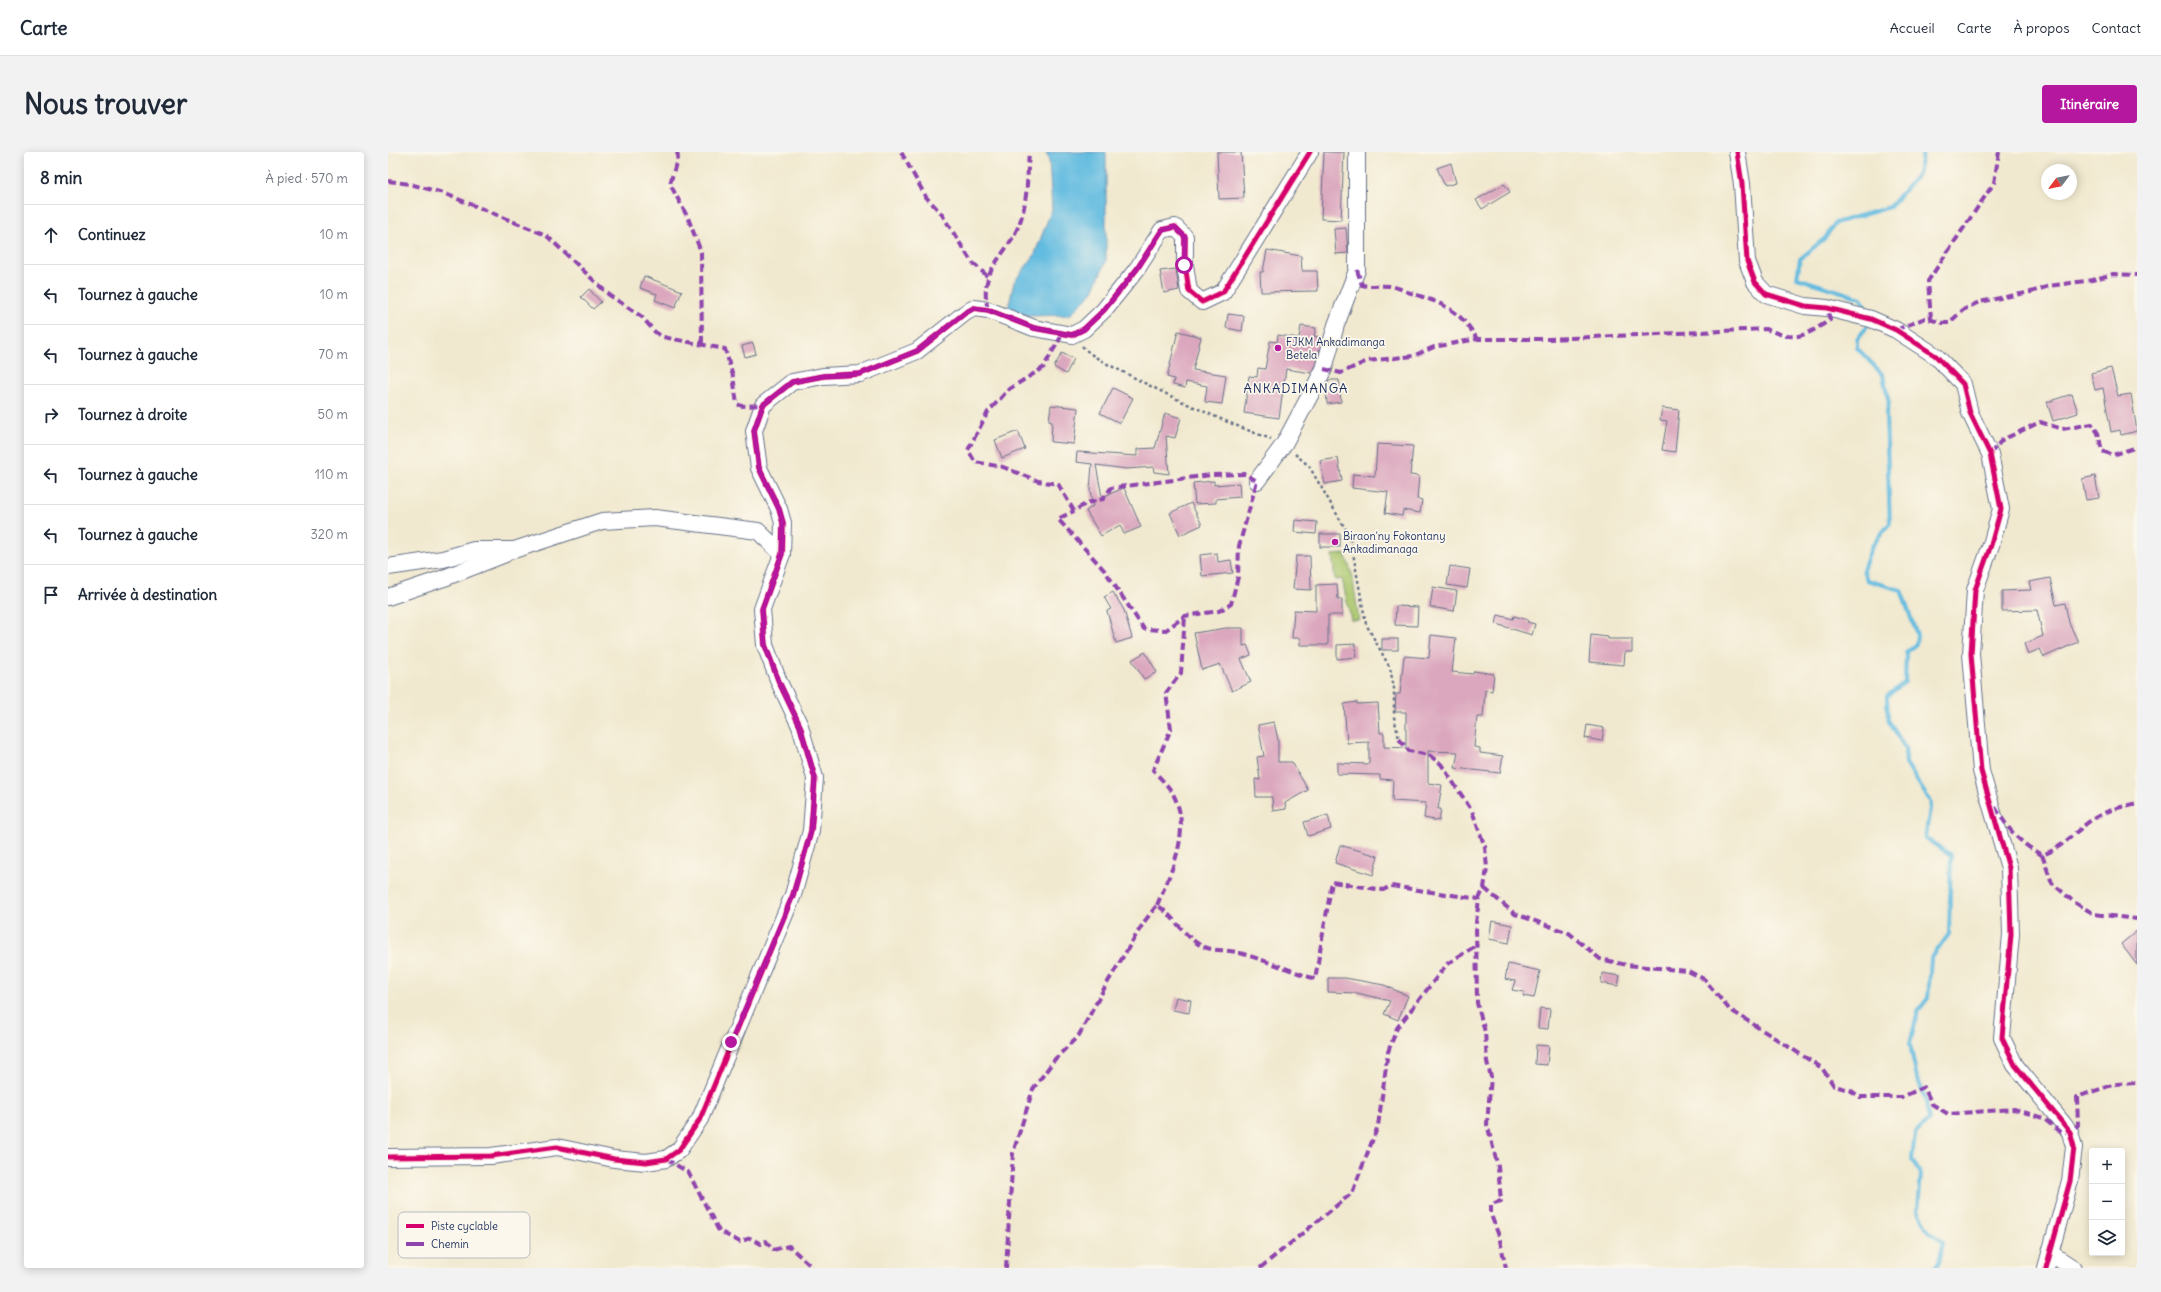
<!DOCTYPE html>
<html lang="fr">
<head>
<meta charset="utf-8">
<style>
	:root { --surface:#fff; --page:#f2f2f3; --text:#1f2937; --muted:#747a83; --line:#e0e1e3; --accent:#b5179e }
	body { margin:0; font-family:Delius,sans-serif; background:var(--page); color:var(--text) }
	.controls { position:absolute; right:12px; bottom:12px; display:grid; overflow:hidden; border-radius:4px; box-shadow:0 2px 10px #0003 }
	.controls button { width:36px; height:36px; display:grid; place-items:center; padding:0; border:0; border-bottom:1px solid var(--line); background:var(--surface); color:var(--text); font:20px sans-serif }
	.compass { position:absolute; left:1653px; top:12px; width:36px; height:36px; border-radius:50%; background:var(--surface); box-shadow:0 2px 10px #0003; rotate:238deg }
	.stop { position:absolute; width:12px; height:12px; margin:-9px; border:3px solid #b5179e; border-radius:50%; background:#fff }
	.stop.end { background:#b5179e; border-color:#fff; box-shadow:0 1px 4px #0008 }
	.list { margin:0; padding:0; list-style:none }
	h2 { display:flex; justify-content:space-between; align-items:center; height:52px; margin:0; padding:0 16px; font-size:17px }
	h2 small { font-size:13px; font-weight:400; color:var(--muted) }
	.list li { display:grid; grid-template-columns:26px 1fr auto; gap:12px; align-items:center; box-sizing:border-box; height:60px; padding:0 16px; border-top:1px solid var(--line) }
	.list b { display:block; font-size:15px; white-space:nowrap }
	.list em { font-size:13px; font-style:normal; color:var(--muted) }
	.icon { flex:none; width:22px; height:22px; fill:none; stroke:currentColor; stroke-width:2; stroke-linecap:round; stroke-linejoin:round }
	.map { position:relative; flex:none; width:1749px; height:1116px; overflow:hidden; border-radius:4px }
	header { display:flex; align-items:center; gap:24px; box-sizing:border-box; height:56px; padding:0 20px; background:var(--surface); border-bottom:1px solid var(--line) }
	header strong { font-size:19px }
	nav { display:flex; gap:22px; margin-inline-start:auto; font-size:14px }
	.intro { display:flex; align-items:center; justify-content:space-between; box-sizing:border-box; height:96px; padding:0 24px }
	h1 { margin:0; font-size:28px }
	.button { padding:10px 18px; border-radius:4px; background:var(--accent); color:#fff; font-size:14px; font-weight:700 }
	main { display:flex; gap:24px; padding:0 24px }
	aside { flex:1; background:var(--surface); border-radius:4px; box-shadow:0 2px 10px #0003 }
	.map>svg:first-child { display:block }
	.green { fill:#abc76d; stroke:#637b66 }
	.water { fill:#62bbe0; stroke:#3e759f }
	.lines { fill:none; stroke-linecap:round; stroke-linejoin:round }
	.stream { stroke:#62bbe0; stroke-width:4 }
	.building { fill:#dba7be }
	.minor-casing { stroke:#667086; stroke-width:18 }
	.path { stroke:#667086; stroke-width:2.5; stroke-dasharray:3 3; stroke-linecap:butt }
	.minor { stroke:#fff; stroke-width:16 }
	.quiet { stroke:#8e44ad; stroke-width:4; stroke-dasharray:8 4; stroke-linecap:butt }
	.cycleway-casing { stroke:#fbf7ec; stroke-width:8 }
	.cycleway { stroke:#d6006c; stroke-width:5 }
	.route { stroke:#b5179e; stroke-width:5 }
	.poi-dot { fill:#b5179e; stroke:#fbf7ec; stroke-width:1.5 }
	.labels { text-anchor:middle; stroke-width:3.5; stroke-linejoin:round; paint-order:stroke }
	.poi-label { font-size:11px; fill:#1b2f5e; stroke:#fbf7ec; text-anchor:start }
	.quarter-label { font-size:13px; letter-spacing:1px; fill:#1b2f5e; stroke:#fbf7ec }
	.key { fill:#fbf7ec; stroke:#b8bbc1; stroke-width:1 }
	.key-label { font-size:11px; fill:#1b2f5e }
</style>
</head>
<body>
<header>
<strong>Carte</strong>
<nav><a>Accueil</a><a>Carte</a><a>À propos</a><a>Contact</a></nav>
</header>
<div class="intro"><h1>Nous trouver</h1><a class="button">Itinéraire</a></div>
<main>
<aside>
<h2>8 min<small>À pied · 570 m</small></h2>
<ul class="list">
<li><svg class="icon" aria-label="ahead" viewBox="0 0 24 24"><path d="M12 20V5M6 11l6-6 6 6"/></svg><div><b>Continuez</b></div><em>10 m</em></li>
<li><svg class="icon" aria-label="left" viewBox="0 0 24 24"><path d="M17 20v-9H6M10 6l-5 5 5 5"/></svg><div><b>Tournez à gauche</b></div><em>10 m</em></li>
<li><svg class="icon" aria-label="left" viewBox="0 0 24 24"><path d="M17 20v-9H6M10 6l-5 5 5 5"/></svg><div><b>Tournez à gauche</b></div><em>70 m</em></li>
<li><svg class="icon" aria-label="right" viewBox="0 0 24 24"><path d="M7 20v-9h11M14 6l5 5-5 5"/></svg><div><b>Tournez à droite</b></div><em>50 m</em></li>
<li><svg class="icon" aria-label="left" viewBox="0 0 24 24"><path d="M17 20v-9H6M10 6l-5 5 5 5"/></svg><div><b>Tournez à gauche</b></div><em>110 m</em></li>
<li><svg class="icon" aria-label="left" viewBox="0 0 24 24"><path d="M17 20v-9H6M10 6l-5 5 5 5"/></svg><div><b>Tournez à gauche</b></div><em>320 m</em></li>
<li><svg class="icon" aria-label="arrive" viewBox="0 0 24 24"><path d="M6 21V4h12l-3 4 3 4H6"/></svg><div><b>Arrivée à destination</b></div></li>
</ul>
</aside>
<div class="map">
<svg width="1749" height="1116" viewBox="0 0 1749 1116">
	<rect width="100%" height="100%" fill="#fbf7ec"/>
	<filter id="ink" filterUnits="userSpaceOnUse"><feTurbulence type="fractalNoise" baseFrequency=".025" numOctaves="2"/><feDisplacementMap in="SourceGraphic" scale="8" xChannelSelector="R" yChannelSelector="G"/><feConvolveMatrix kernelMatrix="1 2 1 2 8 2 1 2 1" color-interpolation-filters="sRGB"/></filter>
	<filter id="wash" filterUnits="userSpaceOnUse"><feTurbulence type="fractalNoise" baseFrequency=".012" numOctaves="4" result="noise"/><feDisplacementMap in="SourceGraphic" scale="16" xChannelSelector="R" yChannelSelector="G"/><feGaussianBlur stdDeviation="0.9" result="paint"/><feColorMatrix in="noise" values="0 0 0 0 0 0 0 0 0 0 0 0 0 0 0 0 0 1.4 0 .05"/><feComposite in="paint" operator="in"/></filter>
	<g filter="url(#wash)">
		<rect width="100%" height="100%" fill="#f1e9cf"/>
		<polygon class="green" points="957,402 964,422 971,468 963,468 954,427 947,428 944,403"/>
		<polygon class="water" points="658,0 718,0 718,109 705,139 682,163 642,164 620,158 626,130 646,104 664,57 661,7"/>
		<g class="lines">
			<g class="stream">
				<polyline points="1478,156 1473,146 1409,126 1412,107 1437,86 1447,71 1502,55 1530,22 1535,0"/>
				<polyline points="1479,175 1469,187 1469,196 1495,223 1501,251 1498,264 1502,371 1484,394 1475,418 1479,428 1513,438 1529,483 1528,492 1518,500 1517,530 1499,544 1500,568 1517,596 1518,611 1543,651 1537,686 1563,703 1561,782 1543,807 1540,846 1530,859 1522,892 1528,922 1538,949 1541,968 1527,982 1524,1008 1533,1022 1530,1058 1542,1080 1555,1091 1551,1110 1546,1116"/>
			</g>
		</g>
		<g id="blocks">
			<g class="building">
				<polygon points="829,0 853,0 856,46 831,47"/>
				<polygon points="936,0 956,0 953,68 933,67"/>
				<polygon points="1063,11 1068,31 1057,34 1049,16"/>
				<polygon points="1116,32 1122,40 1094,57 1088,48"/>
				<polygon points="958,76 960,101 948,102 946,77"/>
				<polygon points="879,98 913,104 914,119 929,119 930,139 873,140 872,120 875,120"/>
				<polygon points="788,117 791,138 776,141 772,119"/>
				<polygon points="256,124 294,139 287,156 267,148 269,142 252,136"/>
				<polygon points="201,137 213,150 205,157 193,145"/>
				<polygon points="840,162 856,164 854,179 838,176"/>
				<polygon points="913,174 928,176 926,184 935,186 927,213 923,221 898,217 891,266 856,261 861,224 869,225 870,216 877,217 882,189 889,190 890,183 911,186"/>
				<polygon points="790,179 813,185 805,218 838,223 834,252 817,250 819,234 798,230 797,236 785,233 786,227 779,225"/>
				<polygon points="365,191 368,202 357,205 354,194"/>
				<polygon points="674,201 686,207 678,222 666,215"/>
				<polygon points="1723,216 1730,244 1743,242 1749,279 1733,283 1732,278 1723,280 1715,236 1707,238 1703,221"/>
				<polygon points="941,228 951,228 953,250 939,252 938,234"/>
				<polygon points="725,236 745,246 732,271 712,261"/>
				<polygon points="1684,242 1690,261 1665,269 1659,250"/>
				<polygon points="663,253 690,256 686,292 663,290 664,270 661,269"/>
				<polygon points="1274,256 1291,258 1287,300 1274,298 1279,269 1272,268"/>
				<polygon points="777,261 793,266 787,286 778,284 781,322 766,320 765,315 739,317 708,313 714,345 736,336 753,375 736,382 732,373 713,384 698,359 705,354 702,338 704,312 688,310 689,300 749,304 749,297 767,296"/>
				<polygon points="630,279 637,297 614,306 607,288"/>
				<polygon points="989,292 1025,294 1022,323 1031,324 1029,347 1034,348 1032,361 1015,358 1014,364 997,361 1000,340 964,336 965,322 987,324"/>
				<polygon points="950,306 954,329 937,332 932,309"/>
				<polygon points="1707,324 1711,346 1698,348 1694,327"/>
				<polygon points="826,329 826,333 851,331 852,345 828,347 828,351 807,352 805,331"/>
				<polygon points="803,351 814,373 792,383 782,361"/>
				<polygon points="907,368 929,370 928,382 906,380"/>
				<rect x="932" y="382" width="20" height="13"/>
				<polygon points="829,401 830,410 843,408 845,421 814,424 812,403"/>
				<polygon points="908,404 922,404 923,438 905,437"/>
				<polygon points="1062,414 1082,417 1079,436 1059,433"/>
				<polygon points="1662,426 1668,453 1677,451 1681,471 1690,490 1656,505 1652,497 1640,502 1636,492 1655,484 1649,458 1614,459 1614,439 1643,438 1641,430"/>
				<polygon points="949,432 950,447 954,447 954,463 940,463 940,493 912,493 912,486 904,486 906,458 928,459 928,433"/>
				<polygon points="1045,435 1069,439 1066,459 1042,455"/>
				<polygon points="725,440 736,458 744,486 728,491 719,459 723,457 716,445"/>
				<polygon points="1008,454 1030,455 1029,474 1007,473"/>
				<polygon points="1110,463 1125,467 1126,464 1140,468 1139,470 1147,472 1144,483 1108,472"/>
				<polygon points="838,476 855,476 855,494 859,493 863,503 853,507 863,530 844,539 832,512 814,518 806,481"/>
				<polygon points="1043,483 1068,486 1064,520 1085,522 1086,519 1106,522 1104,539 1097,538 1095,565 1089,565 1086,595 1092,596 1092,601 1115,604 1112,621 1067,616 1070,600 1040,599 1040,631 1054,633 1050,657 1053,657 1051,669 1036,666 1038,651 1004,649 1005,628 992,627 992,623 949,622 949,611 981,612 981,590 959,591 956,552 969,550 969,552 990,551 992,581 996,581 996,595 1018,596 1018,560 1007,560 1008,542 1012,542 1016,504 1041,506"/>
				<polygon points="1203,483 1220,485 1220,487 1244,487 1244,500 1237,500 1236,513 1201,510"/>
				<rect x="994" y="487" width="16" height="11"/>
				<polygon points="967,492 968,505 949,507 949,493"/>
				<polygon points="757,500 769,520 756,527 744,508"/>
				<polygon points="886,570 890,588 890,610 904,610 920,638 897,651 898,657 885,659 884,645 868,645 867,627 872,628 869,605 876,604 870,573"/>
				<polygon points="1199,573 1216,576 1214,589 1197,586"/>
				<polygon points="940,663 943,677 920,684 916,670"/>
				<polygon points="952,693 990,704 985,723 947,711"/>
				<polygon points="1104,769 1124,773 1121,791 1101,787"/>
				<polygon points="1749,779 1749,813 1733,792"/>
				<polygon points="1120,812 1152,819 1146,846 1135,844 1136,840 1124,838 1127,829 1117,827"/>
				<polygon points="1214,821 1232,824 1230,834 1213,831"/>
				<polygon points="940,826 957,826 996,833 1020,844 1010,868 996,862 1002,849 969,841 940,840"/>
				<polygon points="788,845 803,848 801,861 785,858"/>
				<polygon points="1152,856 1162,857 1160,877 1150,876"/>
				<polygon points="1148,893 1161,894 1159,913 1147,912"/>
			</g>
		</g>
	</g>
	<g filter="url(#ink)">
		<use href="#blocks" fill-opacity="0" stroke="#667086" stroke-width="1"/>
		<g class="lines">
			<defs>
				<g id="minor">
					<polyline points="1349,0 1354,32 1359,109 1367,130 1378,142 1417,154 1439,156 1483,167 1508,178 1548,204 1575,232 1582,261 1602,302 1613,357 1603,393 1587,438 1583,502 1593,619 1621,716 1623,782 1614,886 1627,913 1682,980 1686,995 1682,1029 1658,1116"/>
					<polyline points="869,329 896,292 936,217 948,173 969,118 969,0"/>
					<polyline points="0,415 55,407 86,398 126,398 214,369 267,366 370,379 394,402"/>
					<polyline points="0,445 56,426 117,402"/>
					<polyline points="0,1005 103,1004 169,995 226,1007 258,1010 278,1007 291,998 312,967 405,743 423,679 427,626 412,574 391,530 377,493 374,457 394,402 395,371 391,357 371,316 366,279 375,253 404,230 435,224 472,222 529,199 577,161 586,156 600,158 646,176 684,183 696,177 716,158 749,117 774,78 787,75 797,85 797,113 801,139 814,150 835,140 922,0"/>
					<polyline points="1662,1101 1685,1116"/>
				</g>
			</defs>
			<use href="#minor" class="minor-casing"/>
			<g class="path">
				<path d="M694,194c12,13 32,21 47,29 46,24 93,46 142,64"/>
				<polyline points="907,302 921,314 962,385 978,472 1002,516 1006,536 1006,565 1011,587"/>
			</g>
			<use href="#minor" class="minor"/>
			<g class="quiet">
				<polyline points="289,0 290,4 282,32 300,66 313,100 314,193"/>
				<polyline points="513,0 538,45 553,61 583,109 599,124"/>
				<polyline points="0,29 22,32 55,41 158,83 220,142 254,165 267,180 275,185 337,197 345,224 349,252 354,254 375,253"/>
				<path d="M969,118l5,15c10,2 18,0 28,1 8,1 16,6 24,8 30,10 46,16 63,45"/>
				<path d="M600,158c-10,-41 16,-50 30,-83 10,-23 9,-50 11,-75"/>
				<polyline points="1543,167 1540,129 1606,31 1611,0"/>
				<polyline points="1508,178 1537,166 1555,171 1561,171 1575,158 1591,150 1643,140 1661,134 1704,128 1725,122 1749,123"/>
				<polyline points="674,183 655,216 621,237 600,260 580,298 587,310 615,315 650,329 670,332 686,359 699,351 715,347 723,336 823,323 857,322 869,329 851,394 850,425 843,452 831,459 797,464 778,478 756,477 717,419 670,367 686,359"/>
				<path d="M936,217l17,4 26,-12 46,-5 21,-9 43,-8h72l217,-10c31,13 37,8 64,-9l-3,-12"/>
				<polyline points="1602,302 1614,288 1652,270 1674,277 1704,272 1710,281 1714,299 1725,303 1749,295"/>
				<polyline points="1011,587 1021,599 1041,603 1053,612 1084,659 1097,695 1099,716 1096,736 1091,747 1088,771 1089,851 1097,880 1099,910 1103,925 1099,972 1110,1015 1113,1049 1103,1052 1103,1063 1111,1084 1118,1116"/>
				<path d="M1607,655c14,23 23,35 47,48 21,-7 33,-24 51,-36 14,-9 28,-12 44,-16"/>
				<polyline points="1654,703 1664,731 1686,750 1706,762 1749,767"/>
				<polyline points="1096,736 1127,762 1181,781 1212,807 1239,813 1300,819 1316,827 1341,857 1434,916 1446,934 1462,938 1472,945 1514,945 1536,935 1544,952 1560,962 1626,957 1655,966 1672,980 1682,980 1690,973 1689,945 1727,932 1749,931"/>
				<path d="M769,753c14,-33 35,-73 17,-109 -4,-9 -14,-18 -21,-26l18,-41 -5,-36 15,-20 4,-57"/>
				<polyline points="278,1007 300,1020 331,1079 352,1090 362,1086 373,1092 378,1089 385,1098 401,1094 425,1116"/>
				<path d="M618,1116l7,-115 20,-64 22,-30 24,-24 27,-50 38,-63 13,-17c17,11 26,30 43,40 12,7 23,4 36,7 26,7 53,18 79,27l17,-97 51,8 8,-4 88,13"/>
				<polyline points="872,1116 964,1041 990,974 1000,900 1009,876 1059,812 1090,792"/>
			</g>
			<defs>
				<g id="cycleway">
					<polyline points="1349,0 1354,32 1359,109 1367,130 1378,142 1417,154 1439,156 1483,167 1508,178 1548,204 1575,232 1582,261 1602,302 1613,357 1603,393 1587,438 1583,502 1593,619 1621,716 1623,782 1614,886 1627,913 1682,980 1686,995 1682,1029 1658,1116"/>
					<polyline points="0,1005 103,1004 169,995 226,1007 258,1010 278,1007 291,998 312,967 405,743 423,679 427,626 412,574 391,530 377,493 374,457 394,402 395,371 391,357 371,316 366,279 375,253 404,230 435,224 472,222 529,199 577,161 586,156 600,158 646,176 684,183 696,177 716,158 749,117 774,78 787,75 797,85 797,113 801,139 814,150 835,140 922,0"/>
				</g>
			</defs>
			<use href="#cycleway" class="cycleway-casing"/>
			<use href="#cycleway" class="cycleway"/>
		</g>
	</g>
	<g class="lines" filter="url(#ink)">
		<polyline class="route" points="343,890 405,743 423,679 427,626 412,574 391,530 377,493 374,457 394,402 395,371 391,357 371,316 366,278 375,253 404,230 435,224 472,222 529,199 577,161 586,156 600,158 646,176 684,183 696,177 716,158 749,117 774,78 787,75 797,85 796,113"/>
	</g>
	<g class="poi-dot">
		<circle cx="890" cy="196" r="4"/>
		<circle cx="947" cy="390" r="4"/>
	</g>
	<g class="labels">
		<g class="poi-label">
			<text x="898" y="194">FJKM Ankadimanga<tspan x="898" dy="13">Betela</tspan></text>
			<text x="955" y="388">Biraon'ny Fokontany<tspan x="955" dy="13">Ankadimanaga</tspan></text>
		</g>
		<g class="quarter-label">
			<text x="908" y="241">ANKADIMANGA</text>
		</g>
	</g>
	<rect x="10" y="1060" width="132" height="46" rx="6" class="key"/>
	<rect x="18" y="1072" width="18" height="4" fill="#d6006c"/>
	<rect x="18" y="1090" width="18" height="4" fill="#8e44ad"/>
	<g class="key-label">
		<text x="43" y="1078">Piste cyclable</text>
		<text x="43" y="1096">Chemin</text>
	</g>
</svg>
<div class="controls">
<button>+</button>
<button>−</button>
<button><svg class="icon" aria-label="layers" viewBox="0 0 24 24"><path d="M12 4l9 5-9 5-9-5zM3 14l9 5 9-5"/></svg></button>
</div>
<svg class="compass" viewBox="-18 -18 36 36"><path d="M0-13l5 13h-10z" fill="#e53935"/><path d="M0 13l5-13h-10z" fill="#747a83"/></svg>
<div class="stop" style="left:796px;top:113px"></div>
<div class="stop end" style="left:343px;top:890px"></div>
</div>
</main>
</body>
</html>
